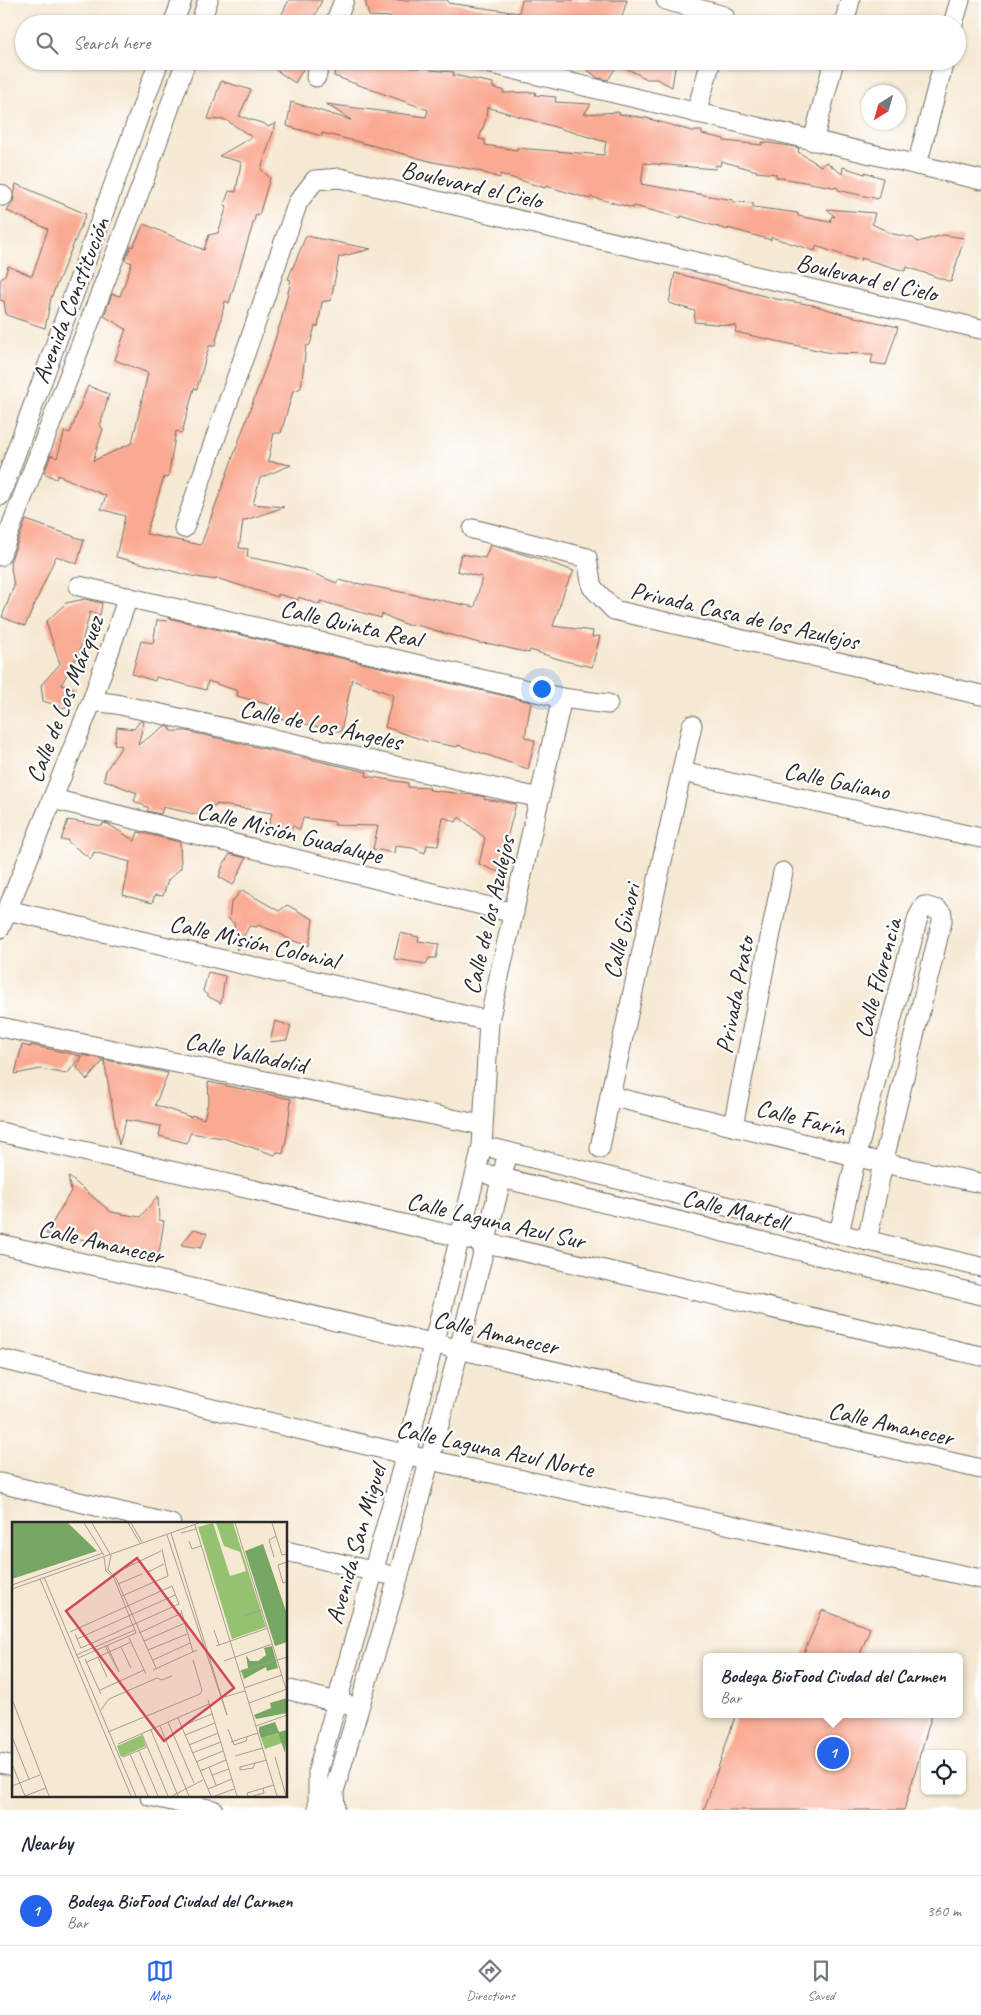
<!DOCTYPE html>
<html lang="en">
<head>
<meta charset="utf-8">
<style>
	:root { --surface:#fff; --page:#f6f6f7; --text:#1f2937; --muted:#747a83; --line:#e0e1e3; --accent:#2563eb }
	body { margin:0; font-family:Caveat,sans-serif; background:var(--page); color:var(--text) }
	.controls { position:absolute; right:15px; bottom:15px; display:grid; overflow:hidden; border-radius:8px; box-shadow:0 1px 4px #0004 }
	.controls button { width:45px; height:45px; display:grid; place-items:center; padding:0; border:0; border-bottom:1px solid var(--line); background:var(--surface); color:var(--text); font:25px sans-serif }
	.compass { position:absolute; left:861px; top:85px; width:45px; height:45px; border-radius:50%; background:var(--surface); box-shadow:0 1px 4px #0004; rotate:217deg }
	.you { position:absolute; left:541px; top:688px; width:18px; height:18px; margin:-12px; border:4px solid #fff; border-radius:50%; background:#1a73e8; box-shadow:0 0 0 8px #1a73e833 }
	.badge { display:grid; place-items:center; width:32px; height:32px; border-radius:50%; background:var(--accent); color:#fff; font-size:16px; font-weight:700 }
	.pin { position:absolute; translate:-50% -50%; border:2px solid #fff; box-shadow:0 1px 5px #0006 }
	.popup { position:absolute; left:703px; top:1653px; width:260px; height:65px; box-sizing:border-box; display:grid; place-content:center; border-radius:8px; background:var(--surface); filter:drop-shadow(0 1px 4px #0005); font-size:16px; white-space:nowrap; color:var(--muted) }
	.popup b { font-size:19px; color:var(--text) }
	.popup::after { content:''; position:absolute; left:50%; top:100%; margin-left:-10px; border:10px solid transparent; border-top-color:var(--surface) }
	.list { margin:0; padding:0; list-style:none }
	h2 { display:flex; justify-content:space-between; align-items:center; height:65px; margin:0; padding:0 20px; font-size:21px }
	h2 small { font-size:16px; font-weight:400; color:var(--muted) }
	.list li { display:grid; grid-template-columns:32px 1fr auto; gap:15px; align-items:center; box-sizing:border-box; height:70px; padding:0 20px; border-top:1px solid var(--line) }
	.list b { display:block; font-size:19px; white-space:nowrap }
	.list p { margin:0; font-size:16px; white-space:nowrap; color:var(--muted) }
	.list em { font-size:16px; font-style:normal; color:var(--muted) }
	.icon { flex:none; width:28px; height:28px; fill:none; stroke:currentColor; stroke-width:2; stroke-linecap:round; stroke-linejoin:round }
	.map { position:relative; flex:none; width:981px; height:1810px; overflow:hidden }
	.search { position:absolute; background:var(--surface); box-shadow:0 1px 4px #0004; left:15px; right:15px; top:15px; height:55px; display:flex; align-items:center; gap:12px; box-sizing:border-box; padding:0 18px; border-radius:28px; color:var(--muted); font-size:19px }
	.sheet { height:135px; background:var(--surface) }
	nav { display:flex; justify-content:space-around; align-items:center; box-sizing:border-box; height:70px; border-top:1px solid var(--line); background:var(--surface); font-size:14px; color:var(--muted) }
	nav a { display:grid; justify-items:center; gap:2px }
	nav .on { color:var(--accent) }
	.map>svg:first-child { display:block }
	.building { fill:#faaa93; fill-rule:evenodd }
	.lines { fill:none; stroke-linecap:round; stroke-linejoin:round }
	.minor-casing { stroke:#726e66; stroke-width:21 }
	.minor { stroke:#fff; stroke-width:19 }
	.labels { text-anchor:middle; stroke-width:4.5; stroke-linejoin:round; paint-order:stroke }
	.street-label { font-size:25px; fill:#2b2b2b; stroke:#fff }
	.inset-road { fill:none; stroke:#a59d90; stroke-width:1 }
	.view { fill:#d1495b; fill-opacity:0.15; stroke:#d1495b; stroke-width:2.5 }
	.inset-edge { fill:none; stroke:#2b2b2b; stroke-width:2.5 }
</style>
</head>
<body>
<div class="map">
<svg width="981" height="1810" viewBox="0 0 981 1810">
	<rect width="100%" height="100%" fill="#fff"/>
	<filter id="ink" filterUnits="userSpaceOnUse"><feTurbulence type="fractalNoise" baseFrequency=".02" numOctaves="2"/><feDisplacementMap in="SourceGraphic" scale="10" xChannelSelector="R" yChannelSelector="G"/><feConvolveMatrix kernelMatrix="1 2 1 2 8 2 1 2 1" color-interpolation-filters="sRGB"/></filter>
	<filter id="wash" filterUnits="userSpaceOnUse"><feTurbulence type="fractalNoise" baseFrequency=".0096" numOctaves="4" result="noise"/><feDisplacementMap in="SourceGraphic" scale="20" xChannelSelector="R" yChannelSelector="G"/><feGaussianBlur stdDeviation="1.12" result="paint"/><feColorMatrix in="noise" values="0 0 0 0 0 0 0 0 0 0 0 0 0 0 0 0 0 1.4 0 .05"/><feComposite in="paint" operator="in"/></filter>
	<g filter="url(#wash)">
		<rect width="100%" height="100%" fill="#f6e9d3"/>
		<g id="blocks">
			<g class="building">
				<polygon points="289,0 322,0 311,24 289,24 280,18"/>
				<polygon points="365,0 448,0 448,3 519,13 522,0 627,0 620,24 420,24 389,22 391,17 369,16"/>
				<polygon points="263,61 308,61 295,83"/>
				<path d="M336,61l63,1 11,1 1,5h19l1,2 23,2 -1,3 40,8v5l10,2v3l33,-1 -1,3 21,2 -1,5 36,2 -7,10 35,-2v2l27,4 46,13h10v3l22,5v2l38,4v-3l28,4 9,2 -1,4 23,14 5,-4 16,12 1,-7 22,7v-2l8,3 10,3 -5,21 -40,-9v-2l-62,-11v-3l-20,-2 1,-1 -36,-10 -1,5 -4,-1 -1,4 -71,-6 -3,21 92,16v2l20,1v4l45,6v3l32,6 2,-6 3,1 -8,-8 48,4 -3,11 21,10 20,4 5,4 25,-7 21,3 -13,44 -44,-15 -2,4 -44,-13 -1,3 -44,-15 -1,5 -44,-14v3l-43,-12v2l-47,-14v2l-47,-12 -1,2 -42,-11 -1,2 -44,-13 -1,2 -45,-14v4l-25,-8 -42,-8 -66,-18 -45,-11v3l-35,-10 4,-24 60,18 -25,-16 100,13 2,-7 -94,-34zM487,107l119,35 -2,13 -87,-7v2l-32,-5v-5l-6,-1 7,-20z"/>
				<polygon points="576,61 676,61 672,87 657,79 647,79 618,64 608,80 598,78"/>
				<polygon points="221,81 251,90 239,116 265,124 268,127 276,123 261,169 270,178 259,215 256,214 229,303 225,301 215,346 209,346 197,389 194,388 182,433 176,431 168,478 164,477 146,534 201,545 270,355 281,321 291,280 288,279 306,236 371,249 339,257 331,300 322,302 318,327 315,326 310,345 306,346 301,388 293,391 281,433 274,433 268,461 291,465 260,478 253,504 284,507 243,521 239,548 248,549 247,557 278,563 305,570 337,583 338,580 356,584 356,583 475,607 482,577 457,571 461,554 485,558 490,545 537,558 574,571 565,589 553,626 593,631 592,637 600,636 592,667 565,661 530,650 529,653 491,644 479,643 420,626 407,625 382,614 381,618 320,601 320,605 299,597 298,600 278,594 278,597 216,578 216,580 196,577 116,557 125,516 101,509 106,496 58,475 56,479 44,473 51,455 57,458 65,431 70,433 88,386 109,394 100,426 103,429 93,461 132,443 148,373 115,360 126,329 104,316 112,294 120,296 132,263 125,260 131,246 133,247 144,224 204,250 209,235 218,233 227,206 224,205 229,191 236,192 241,162 219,156 252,137 226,120 208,119"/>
				<polygon points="16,184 86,214 51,298 45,328 6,315 4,301 0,300 0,280 5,275 8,266 32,276 48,229 7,211 13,202"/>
				<polygon points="675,273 776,299 813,305 846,315 898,327 886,365 871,363 873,354 831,353 735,332 737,326 694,322 695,311 669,303"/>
				<polygon points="26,520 84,540 77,564 56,556 25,626 2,617 14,586 10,562"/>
				<polygon points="85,599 102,603 100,615 90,612 79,653 61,685 76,689 65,708 43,701 41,685 60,664 46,622 66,603"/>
				<polygon points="168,618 531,702 525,737 535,741 528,769 458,745 457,747 426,741 385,727 393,695 352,679 341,732 279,718 281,708 237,696 238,691 208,681 206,690 156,677 155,681 132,674 141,641 153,643 157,620 167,621"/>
				<polygon points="140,721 144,722 138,745 165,726 171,728 171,731 186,731 367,772 366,776 408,783 408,787 430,788 429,790 480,796 485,797 484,799 516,804 498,872 479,864 485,838 459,817 456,822 443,817 438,846 427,845 425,853 413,848 395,846 394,853 373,849 378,826 334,825 335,822 303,818 300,830 293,826 290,837 267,831 272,813 216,804 216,806 207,804 199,815 163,807 161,814 147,811 149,808 134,801 137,793 104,780 106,770 122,746 114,744 117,727 134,729"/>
				<polygon points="68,820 102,826 103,823 108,824 135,841 138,832 180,842 181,868 168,880 163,896 155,895 152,903 123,895 130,862 94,852 91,859 67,841 68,840 61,840"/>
				<polygon points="230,854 246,858 233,885 219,877 223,865"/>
				<polygon points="242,890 279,911 287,905 313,919 309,946 291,940 277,932 258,925 257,927 249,926 237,950 234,923 229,920 231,903"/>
				<polygon points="400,933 419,937 418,941 439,944 436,958 429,958 426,964 394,959"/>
				<polygon points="208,972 225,976 221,1003 209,997 203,991"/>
				<polygon points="275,1021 291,1026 287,1040 270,1042"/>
				<polygon points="22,1045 31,1047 31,1045 81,1056 67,1074 41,1069 15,1074"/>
				<polygon points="83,1055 168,1073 155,1105 191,1117 192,1115 204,1119 209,1098 208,1082 291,1099 287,1135 283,1154 277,1152 275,1155 223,1138 190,1133 187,1143 159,1136 161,1126 126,1120 119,1145 104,1060 87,1080 77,1068"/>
				<polygon points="68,1176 111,1212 140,1217 158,1196 159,1220 164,1221 159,1253 150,1251 146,1255 100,1249 100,1242 46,1234 71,1191"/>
				<polygon points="194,1229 207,1233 201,1248 181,1245"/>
				<polygon points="822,1610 870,1628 859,1657 802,1657"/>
				<polygon points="736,1714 932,1714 904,1810 704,1810"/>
			</g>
		</g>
	</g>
	<g filter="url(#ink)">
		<use href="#blocks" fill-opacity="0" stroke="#726e66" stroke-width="1"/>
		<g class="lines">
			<defs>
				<g id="minor">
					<polyline points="666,0 724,16"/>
					<polyline points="173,24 182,0"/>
					<polyline points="200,24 208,0"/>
					<polyline points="335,24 344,0"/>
					<polyline points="844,24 850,0"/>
					<polyline points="953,24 960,0"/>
					<polyline points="479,61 981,180"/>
					<polyline points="316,77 321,61"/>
					<polyline points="696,113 711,61"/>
					<polyline points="813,141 834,61"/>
					<polyline points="917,165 944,61"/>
					<polyline points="0,194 3,196"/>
					<polyline points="0,496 159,61"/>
					<polyline points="184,528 298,202 315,180 340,178 981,329"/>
					<polyline points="473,529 587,558 592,587 614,610 981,695"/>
					<polyline points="0,556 142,185 186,61"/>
					<polyline points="79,586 562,698 608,704"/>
					<polyline points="92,701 116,704 540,798"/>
					<polyline points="682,772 981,838"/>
					<polyline points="53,799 514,913"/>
					<polyline points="7,910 489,1021"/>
					<polyline points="0,928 92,701 128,597"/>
					<polyline points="0,1027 482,1125"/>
					<polyline points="610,1096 883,1163 981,1183"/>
					<polyline points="733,1126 783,872"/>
					<polyline points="0,1132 981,1356"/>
					<polyline points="600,1148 610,1096 692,725"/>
					<polyline points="496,1149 839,1234 981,1267"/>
					<polyline points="490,1175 981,1295"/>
					<polyline points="839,1234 856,1157 918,917 924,906 938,910 942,914 942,921 883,1163 867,1241"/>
					<polyline points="0,1244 981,1469"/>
					<polyline points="0,1359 430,1460 981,1579"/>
					<polyline points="0,1483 171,1524"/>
					<polyline points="286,1551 385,1574"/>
					<polyline points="286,1689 348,1705"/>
					<polyline points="0,1763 14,1766"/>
					<polyline points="150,1796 213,1810"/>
					<polyline points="318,1810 318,1770 406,1454 476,1172 482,1146 489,1021 562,698"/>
					<polyline points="335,1810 334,1791 398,1578 459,1350 508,1152"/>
				</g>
			</defs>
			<use href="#minor" class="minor-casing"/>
			<use href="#minor" class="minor"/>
		</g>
	</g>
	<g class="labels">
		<g class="street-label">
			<text transform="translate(472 184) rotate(13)" y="9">Boulevard el Cielo</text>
			<text transform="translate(867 277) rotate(13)" y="9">Boulevard el Cielo</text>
			<text transform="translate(70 300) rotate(-69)" y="9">Avenida Constitución</text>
			<text transform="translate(745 615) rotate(13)" y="9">Privada Casa de los Azulejos</text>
			<text transform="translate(351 623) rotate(13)" y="9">Calle Quinta Real</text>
			<text transform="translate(64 699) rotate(-69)" y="9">Calle de Los Márquez</text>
			<text transform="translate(321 724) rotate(12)" y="9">Calle de Los Ángeles</text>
			<text transform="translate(837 780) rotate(12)" y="9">Calle Galiano</text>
			<text transform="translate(290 832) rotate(14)" y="9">Calle Misión Guadalupe</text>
			<text transform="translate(488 915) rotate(-77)" y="9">Calle de los Azulejos</text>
			<text transform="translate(621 931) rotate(-77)" y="9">Calle Ginori</text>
			<text transform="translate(254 941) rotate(13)" y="9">Calle Misión Colonial</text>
			<text transform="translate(877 978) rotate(-75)" y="9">Calle Florencia</text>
			<text transform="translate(734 995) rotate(-79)" y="9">Privada Prato</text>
			<text transform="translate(246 1052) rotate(12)" y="9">Calle Valladolid</text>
			<text transform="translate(801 1117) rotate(14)" y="9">Calle Farín</text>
			<text transform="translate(735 1209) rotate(14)" y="9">Calle Martell</text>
			<text transform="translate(496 1220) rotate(13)" y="9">Calle Laguna Azul Sur</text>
			<text transform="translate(101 1241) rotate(13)" y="9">Calle Amanecer</text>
			<text transform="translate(496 1332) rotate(13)" y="9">Calle Amanecer</text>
			<text transform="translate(891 1423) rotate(13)" y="9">Calle Amanecer</text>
			<text transform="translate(495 1448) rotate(12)" y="9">Calle Laguna Azul Norte</text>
			<text transform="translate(355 1544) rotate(-74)" y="9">Avenida San Miguel</text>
		</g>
	</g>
	<g transform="translate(12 1522)">
		<rect width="275" height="275" fill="#f6e9d3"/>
		<path d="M201,1l17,53 16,-5 -6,-19 -16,-6 -8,-23h17l33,104 -34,12 -34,-112zM266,211l4,10 -17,6 -4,-11zM130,213l4,11 -25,11 -4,-11z" fill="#94c271"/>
		<path d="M0,1h56l29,28 -85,28zM251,22l24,70v28l-12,4 -30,-95zM260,124l6,22 -11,3 -1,-4 -22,12 -3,-9 7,-2 -2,-13 4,6h8l8,-6 -2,-7zM275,176v15l-31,6 -2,-4 17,-7 -1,-5zM263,200l4,10 8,-2 -2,23 -7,-20 -17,5 -2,-6v-5z" fill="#77a863"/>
		<path class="inset-road" d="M72,1l20,32M80,1l18,31M116,1l12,20M119,1l11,19M223,1l52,169M260,1l10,32 5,-1M183,3l82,271M159,11l56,182M169,11l15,-4M155,13l60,180M177,19l3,8 9,-3M99,33l-3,15 8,8 40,90M92,35l2,14 8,7 22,55M262,35l-5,-17 7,-4M275,40l-9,3 5,18 4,-1M136,50l16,-8M101,52l48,-23M32,55l92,219M28,57l91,217M106,62l24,-10M0,63l91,-32M0,67l187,-66M110,74l46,-20 -6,-27M169,88l12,42M233,94l17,-6M202,108l5,15M58,110l102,-46 7,18 -98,44M127,111l43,-20M63,112l6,14M117,116l17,36M65,117l98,-44M132,119l41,-18M95,123l12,27M93,124l14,26M204,124l52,-18M109,125l10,21M136,128l39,-16M64,133l59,-25M86,135l9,20M66,136l58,-25M73,137l16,35M141,138l37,-17M212,139l48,-17M75,140l44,-20M141,148l44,-20M228,150l47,-15M232,166l38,-13M88,168l44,-20M209,176l24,-7M0,177l37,97M196,178l29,96M237,181l38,-14M89,188l8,-11 48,-21 5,2 10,-4M166,196l33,78M156,200l26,61M148,204l29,70M170,204l30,-12M244,204l31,-11M216,207l6,16 12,-4 1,-4M139,208l27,66M96,210l92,-38 2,-4 -9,-30M130,212l26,62M173,213l30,-12M1,217l16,40M219,220l27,-9M106,222l91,-40M177,223l29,-12M127,229l19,45M180,231l29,-11M118,232l18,42M223,234l28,-8M111,235l24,-10M263,235l11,39M184,240l27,-11M243,241l-2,5 -13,2v-3l27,-7M0,242l13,32M197,245l7,18M188,249l26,-11M200,253l17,-6M0,264l28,-11M196,267l24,-10M13,274l21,-8M160,274l31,-16M203,274l19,-7M236,274l-1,-3 27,-8M241,274l11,-3 -1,-5"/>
		<path class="view" d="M125,36l97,130 -70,53 -98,-130z"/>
		<rect width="275" height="275" class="inset-edge"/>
	</g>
</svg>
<div class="controls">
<button><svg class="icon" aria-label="locate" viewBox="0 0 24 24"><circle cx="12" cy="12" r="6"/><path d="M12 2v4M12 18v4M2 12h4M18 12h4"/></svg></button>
</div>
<svg class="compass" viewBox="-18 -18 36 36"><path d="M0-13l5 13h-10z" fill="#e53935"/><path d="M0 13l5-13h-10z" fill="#747a83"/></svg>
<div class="you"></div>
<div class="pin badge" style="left:833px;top:1753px">1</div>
<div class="popup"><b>Bodega BioFood Ciudad del Carmen</b>Bar</div>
<div class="search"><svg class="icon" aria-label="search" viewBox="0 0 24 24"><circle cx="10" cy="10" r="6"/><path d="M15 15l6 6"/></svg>Search here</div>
</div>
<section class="sheet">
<h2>Nearby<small></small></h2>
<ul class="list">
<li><span class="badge">1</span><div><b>Bodega BioFood Ciudad del Carmen</b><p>Bar</p></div><em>360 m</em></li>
</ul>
</section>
<nav>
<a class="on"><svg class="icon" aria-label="map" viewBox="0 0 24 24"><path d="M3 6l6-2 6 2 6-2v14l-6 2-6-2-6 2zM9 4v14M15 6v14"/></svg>Map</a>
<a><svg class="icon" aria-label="directions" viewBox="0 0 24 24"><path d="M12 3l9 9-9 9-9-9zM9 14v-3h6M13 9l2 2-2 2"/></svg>Directions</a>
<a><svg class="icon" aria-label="saved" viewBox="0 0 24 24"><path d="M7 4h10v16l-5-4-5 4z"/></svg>Saved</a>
</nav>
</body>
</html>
